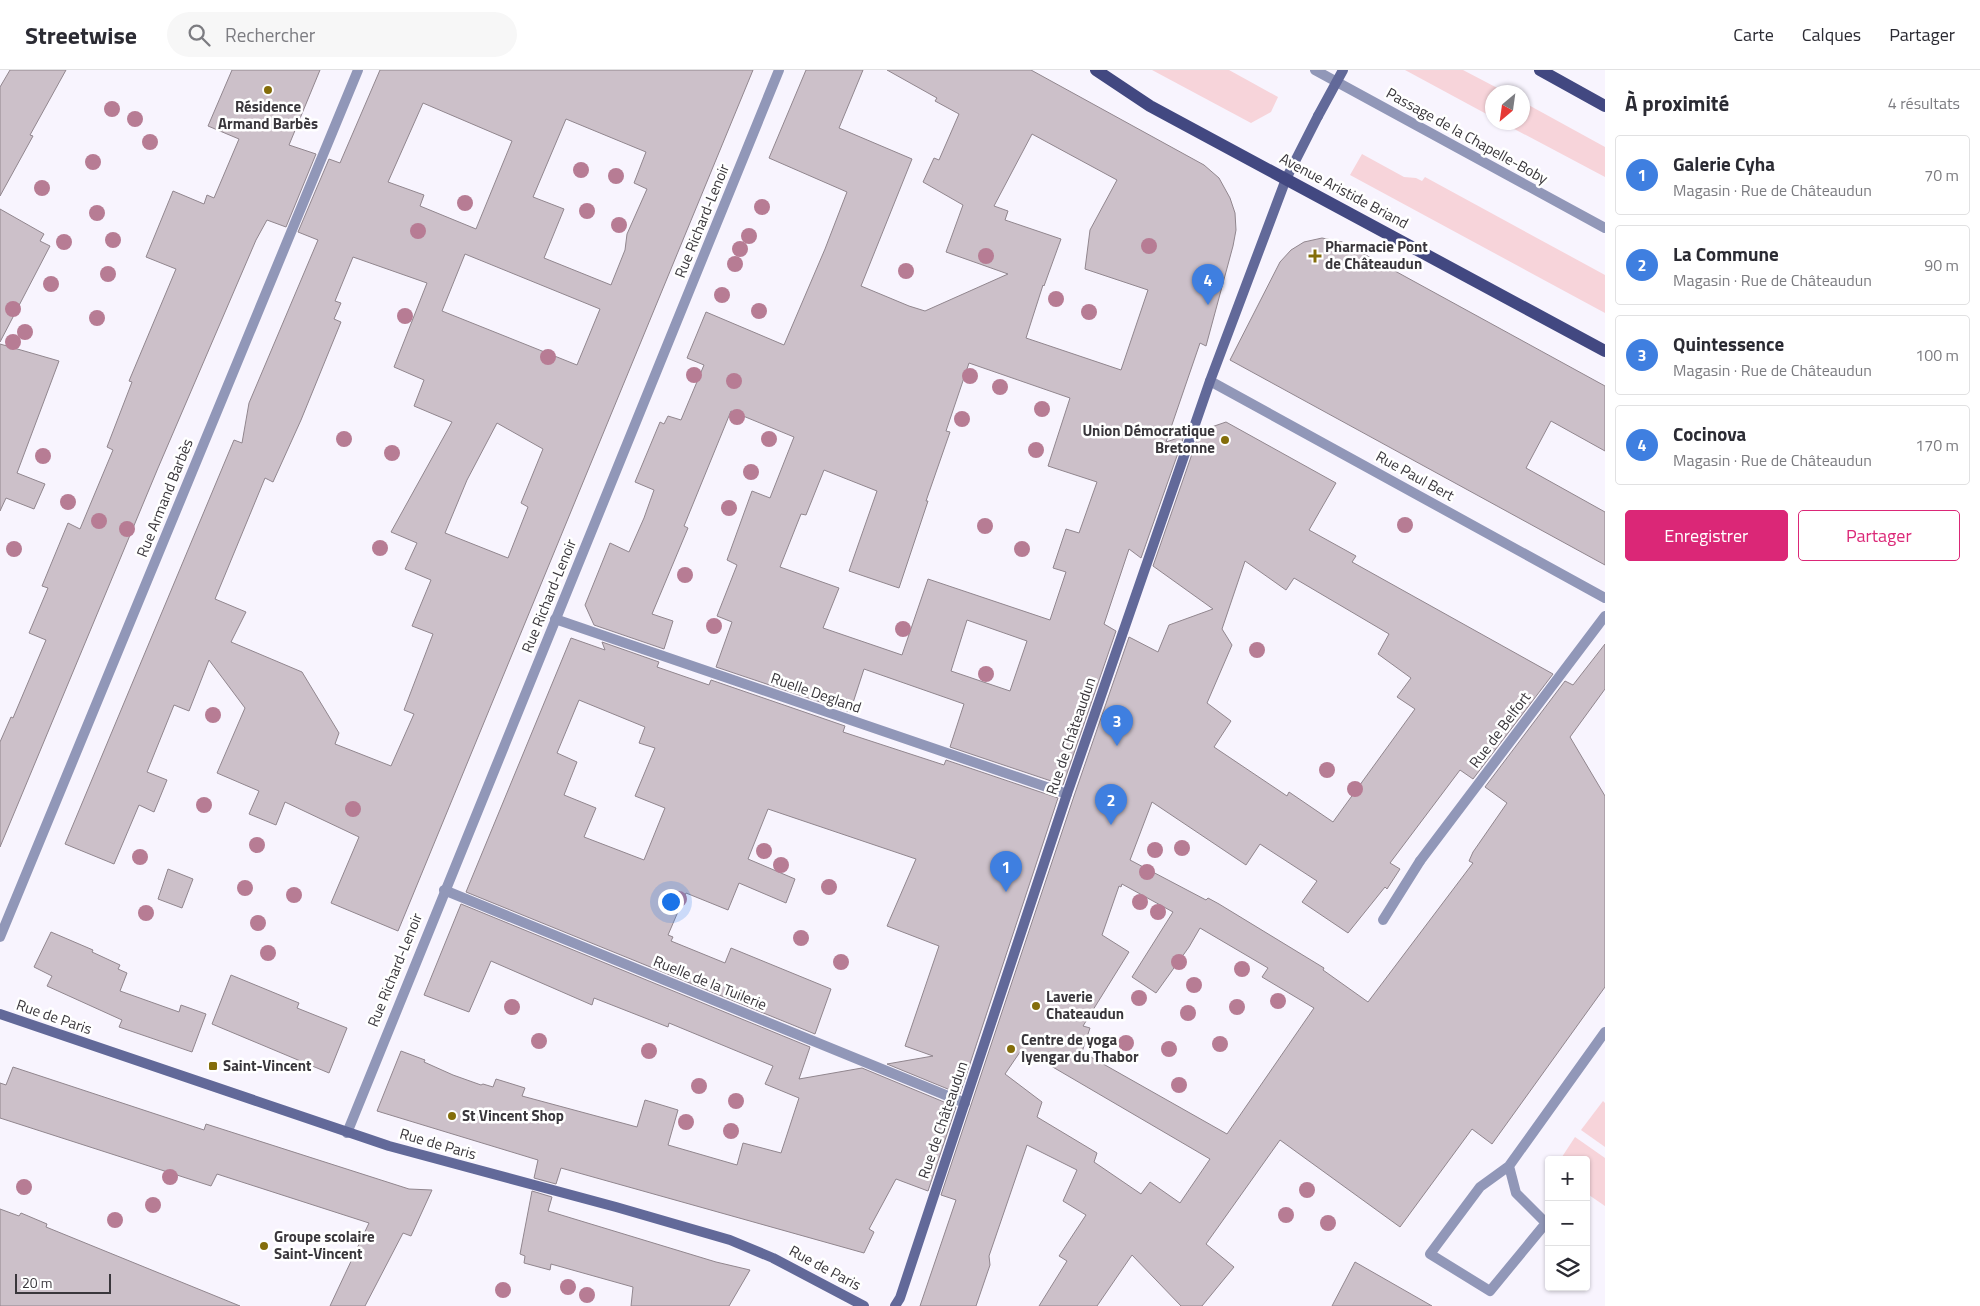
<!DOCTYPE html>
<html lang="fr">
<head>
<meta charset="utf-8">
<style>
	:root { --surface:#fff; --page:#f7f7f7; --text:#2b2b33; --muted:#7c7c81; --line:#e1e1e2; --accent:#db2777 }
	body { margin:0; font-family:"Titillium Web",sans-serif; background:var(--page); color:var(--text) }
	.controls { position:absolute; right:15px; bottom:15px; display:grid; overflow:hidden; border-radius:5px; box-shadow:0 1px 4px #0004 }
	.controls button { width:45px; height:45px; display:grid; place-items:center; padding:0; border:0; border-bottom:1px solid var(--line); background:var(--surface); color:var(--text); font:25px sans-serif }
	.compass { position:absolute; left:1485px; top:15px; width:45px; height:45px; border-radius:50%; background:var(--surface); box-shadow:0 1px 4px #0004; rotate:209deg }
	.scale { position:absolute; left:15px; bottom:12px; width:96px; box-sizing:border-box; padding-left:5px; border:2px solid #39363b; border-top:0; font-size:14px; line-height:18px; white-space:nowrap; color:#39363b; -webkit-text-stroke:4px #fff; paint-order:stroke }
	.you { position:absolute; left:670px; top:831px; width:18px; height:18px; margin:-12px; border:4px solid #fff; border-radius:50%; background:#1a73e8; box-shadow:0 0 0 8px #1a73e833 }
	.badge { display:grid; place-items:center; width:32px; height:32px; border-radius:50%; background:var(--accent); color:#fff; font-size:16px; font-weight:700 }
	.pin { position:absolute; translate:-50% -41px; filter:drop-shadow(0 1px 2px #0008) }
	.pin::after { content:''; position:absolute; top:26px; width:18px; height:15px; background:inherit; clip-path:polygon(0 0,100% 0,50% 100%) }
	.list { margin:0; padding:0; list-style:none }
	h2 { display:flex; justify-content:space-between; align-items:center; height:65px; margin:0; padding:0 20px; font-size:21px }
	h2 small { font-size:16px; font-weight:400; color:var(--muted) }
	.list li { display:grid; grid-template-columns:32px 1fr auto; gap:15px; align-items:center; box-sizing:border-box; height:80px; margin:0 10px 10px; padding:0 10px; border:1px solid var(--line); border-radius:5px }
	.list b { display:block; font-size:19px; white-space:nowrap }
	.list p { margin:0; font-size:16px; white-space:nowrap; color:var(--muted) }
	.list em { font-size:16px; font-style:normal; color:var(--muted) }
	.actions { display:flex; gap:10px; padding:15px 20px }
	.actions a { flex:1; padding:11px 0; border:1px solid var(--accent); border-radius:5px; text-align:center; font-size:18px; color:var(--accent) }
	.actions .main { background:var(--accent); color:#fff }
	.icon { flex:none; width:28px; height:28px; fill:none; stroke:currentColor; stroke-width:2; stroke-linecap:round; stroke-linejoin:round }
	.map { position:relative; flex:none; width:1605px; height:1236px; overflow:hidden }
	header { display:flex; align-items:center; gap:30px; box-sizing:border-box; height:70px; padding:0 25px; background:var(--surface); border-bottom:1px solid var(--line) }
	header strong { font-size:24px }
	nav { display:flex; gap:28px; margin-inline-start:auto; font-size:18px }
	.search { width:350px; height:45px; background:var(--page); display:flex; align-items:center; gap:12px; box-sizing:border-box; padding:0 18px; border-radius:28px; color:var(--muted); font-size:19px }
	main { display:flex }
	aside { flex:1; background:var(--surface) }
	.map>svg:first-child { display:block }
	.green { fill:#f7d4da }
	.building { fill:#ccc0c9; stroke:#91868e; fill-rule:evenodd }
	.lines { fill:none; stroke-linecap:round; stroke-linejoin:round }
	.service { stroke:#9197b8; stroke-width:10 }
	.minor { stroke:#9197b8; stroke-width:10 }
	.tertiary { stroke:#9197b8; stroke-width:10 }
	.secondary { stroke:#626999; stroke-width:10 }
	.primary { stroke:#424881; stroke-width:12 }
	.secondary-bridge { stroke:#626999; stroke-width:10 }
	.tree { fill:#b77c94 }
	.poi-dot { fill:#846d0a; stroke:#fff; stroke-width:2 }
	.labels { text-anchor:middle; stroke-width:5; stroke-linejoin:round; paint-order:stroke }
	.poi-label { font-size:15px; font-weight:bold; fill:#39363b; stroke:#fff; text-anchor:start }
	.street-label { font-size:15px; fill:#39363b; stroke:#fff }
</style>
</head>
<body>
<header>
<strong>Streetwise</strong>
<div class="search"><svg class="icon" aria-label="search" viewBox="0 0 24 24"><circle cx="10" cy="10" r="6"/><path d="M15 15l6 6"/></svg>Rechercher</div>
<nav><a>Carte</a><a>Calques</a><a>Partager</a></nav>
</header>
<main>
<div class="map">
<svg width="1605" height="1236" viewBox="0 0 1605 1236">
	<rect width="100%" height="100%" fill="#f8f4fe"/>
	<g class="green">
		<polygon points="1152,0 1229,0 1278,27 1271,42 1251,53"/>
		<polygon points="1405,0 1463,0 1505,22 1492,22 1492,47"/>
		<polygon points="1523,32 1605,77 1605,107 1503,53 1522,52"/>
		<polygon points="1362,84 1404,107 1416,108 1422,111 1425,107 1605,205 1605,243 1350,105"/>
		<polygon points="1603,1031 1605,1033 1605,1077 1581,1060"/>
		<polygon points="1575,1067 1605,1088 1605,1136 1586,1123 1586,1090 1560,1090"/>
	</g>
	<g class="building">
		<polygon points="10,0 66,0 30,65 33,66 0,126 0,17"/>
		<polygon points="232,0 320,0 289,75 316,84 286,157 267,150 256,170 158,398 0,777 0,672 11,647 13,648 46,570 29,563 48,518 42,516 68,453 80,459 113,380 107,377 132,312 129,311 176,199 146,187 173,121 204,134 207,125 214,128 239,69 208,56"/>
		<path d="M380,0h373l-355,861 -67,-28 28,-66 -74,-35 -9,23 -27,-11 10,-23 -42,-18 28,-65 -36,-48 -20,51 -15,-6 -27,67 20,8 -13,32 -15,-7 -25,59 -49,-20 169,-404 8,3 7,-40 69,-163 -20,-8 31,-73 11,4zM423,33l89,38 -36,88 -56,-23 4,-11 -36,-13zM566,49l80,33 -12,31 13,6 -20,45 -2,16 -14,35 -67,-27 20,-49 -31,-12zM465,184l135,55 -23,56 -135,-54zM353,187l74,26 -33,84 30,13 -10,26 38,16 -61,110 26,11 -12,26 26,11 -19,46 21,8 -29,76 10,4 -23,52 -56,-22 4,-11 -37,-61 -71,-30 15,-30 -31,-13 50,-121 8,4 28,-62 40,-98 -7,-3 7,-16 -6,-2zM497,353l46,26 -22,54 7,4 -20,51 -63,-25 22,-53z"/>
		<path d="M806,0h57l-24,58 73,31 -51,127 48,20 16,5 83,-37 -62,-22 17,-47 -40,-23 11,-24 5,2 20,-46 -24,-13 2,-3 -50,-28h144l173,95 15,13 11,20 5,15 1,17 -3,16 -27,100 -6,-3 -34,99 18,-6 -43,122 -12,-9 -25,75 12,7 -53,154 -113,-38 14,-43 -100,-35 -14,43 -134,-45 16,-45 -15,-6 20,-51 -10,-5 25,-69 18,7 24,-61 -63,-26 -47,115 4,2 -36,86 21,7 -9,28 -70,-24 -9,-20 25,-62 19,9 15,-34 10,-28 -19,-8 25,-60 4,2 4,-8 13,4 23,-55 -17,-7 19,-46 78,33 41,-96 22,-57 -78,-34zM1032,64l85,46 -27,50 -5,39 63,21 -27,80 -95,-32 17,-53 1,1 17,-47 -56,-19 3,-9 -14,-5zM969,293l101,35 -22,68 49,16 -18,51 -13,-4 -13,39 13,4 -16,48 -122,-41 -26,76 -79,-27 16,-40 -59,-21 21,-53 5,1 18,-45 53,21 -28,80 50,17 29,-87h-2l24,-69 -4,-1zM967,550l60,21 -17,50 -59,-20z"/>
		<polygon points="0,139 44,164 40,171 50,176 0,272"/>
		<polygon points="1322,168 1342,172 1605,316 1605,381 1551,351 1526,398 1605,442 1605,495 1230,290 1280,192 1291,180 1304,172"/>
		<polygon points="0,274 59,291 17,403 45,414 34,439 6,428 0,441"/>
		<path d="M1226,352l110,61 -27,47 47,26 -4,6 201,112 -80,105 -13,-9 -70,93 10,6 -13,20 -2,-2 -37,46 -46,-31 15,-21 -57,-37 -14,21 -94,-63 -22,58 76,40 2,-2 11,6 105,64 -1,2 45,32 105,-139 -4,-2 4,-9 34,-49 -22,-16 80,-106 8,4 32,-41v45l-35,48 35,59v191l-113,157 -20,-15 -72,98 -120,-87 -74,104 28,23 -32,39h-21l-49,-51 -35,51h-58l28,-45 -8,-5 27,-41 -23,-14 14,-31 -50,-25 -38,111 1,9 -14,41h-56l36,-106 -15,-5 133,-399 55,-159 29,15 11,-27 44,-16 -60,-43 47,-135zM1245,491l41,29 8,-12 95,56 -11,20 33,24 -14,19 18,12 -82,113 -44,-30 -2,4 -73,-49 17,-26 -24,-18 25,-58 -10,-16zM1122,814l51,28 -41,65 24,16 33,-46 11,-19 68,40 -6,9 52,31 -87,126 -145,-82 8,-24 -7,-2 46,-74 -27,-17 17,-49 2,1zM1022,979l188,110 -30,44 -30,-21 -9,12 -47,-32 3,-9 -60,-36 5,-15 -37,-28z"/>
		<path d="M571,568l34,12 -3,-8 57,20 -2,5 52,18 2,-5 134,46 -2,6 101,33 2,-5 112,38 -98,296 -73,-30 46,-8 -28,-10 34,-100 -52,-20 29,-67 -148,-50 -20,50 47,20 -9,24 -47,-20 -11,27 -42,-17 -18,42 5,2 -2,4 54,22 6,-15 100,41 -16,45 -349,-142zM579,630l66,27 -6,16 16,5 -20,48 30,12 -21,52 -60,-23 12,-29 -32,-13 13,-33 -20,-9z"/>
		<polygon points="168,799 193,809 182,838 158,829"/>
		<polygon points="461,834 810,977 799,1009 862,998 956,1037 928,1121 896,1109 869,1159 874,1162 864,1183 561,1098 556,1114 534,1108 538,1090 377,1041 401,981 425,990 424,992 453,1005 481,1015 483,1014 493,1017 496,1009 525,1018 522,1026 637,1057 645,1030 678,1040 668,1075 737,1095 743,1073 781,1083 799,1028 765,1014 773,996 669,953 668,957 594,928 592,935 491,891 469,942 424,925"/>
		<polygon points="51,862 93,880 92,882 120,895 118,899 127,903 120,921 179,942 181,935 206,944 192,982 119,957 122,950 47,916 52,906 34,897"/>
		<polygon points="231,905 299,933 297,938 347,958 329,1003 212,954"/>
		<polygon points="13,997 204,1060 206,1054 409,1119 432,1120 411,1166 403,1163 365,1236 330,1236 369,1153 217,1104 211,1116 0,1048 0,1013 6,1015"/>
		<polygon points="532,1121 552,1127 548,1141 716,1192 750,1200 729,1236 631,1236 633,1217 551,1194 550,1200 524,1193 525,1186 520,1184"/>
		<polygon points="0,1139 19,1146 21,1143 47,1154 46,1157 240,1236 0,1236"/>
		<polygon points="1355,1192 1432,1236 1332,1236"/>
	</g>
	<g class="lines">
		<g class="service">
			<polyline points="1315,0 1605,158"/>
			<polyline points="1383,850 1420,791"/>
			<polyline points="1509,1096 1516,1123 1546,1153 1490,1221 1430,1184 1480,1117 1509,1096 1605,962"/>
		</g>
		<g class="minor">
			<polyline points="555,549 1067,724"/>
			<polyline points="1420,791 1605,546"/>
			<polyline points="444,820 965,1033"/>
			<polyline points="0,867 358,0"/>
			<polyline points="347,1063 779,0"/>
		</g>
		<polyline class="tertiary" points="1210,311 1605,528"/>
		<g class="secondary">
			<polyline points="0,944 389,1076 616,1137 730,1170 773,1188 864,1236"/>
			<polyline points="895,1236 900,1228 1067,724 1210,311 1286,109 1318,46"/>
		</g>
		<g class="primary">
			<polyline points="1096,0 1150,36 1605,281"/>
			<polyline points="1540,0 1605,36"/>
		</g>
		<polyline class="secondary-bridge" points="1318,46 1343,0"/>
	</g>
	<g class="tree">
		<circle cx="112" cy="39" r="8"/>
		<circle cx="135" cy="49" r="8"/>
		<circle cx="150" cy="72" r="8"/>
		<circle cx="93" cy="92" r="8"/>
		<circle cx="581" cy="100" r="8"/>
		<circle cx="616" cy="106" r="8"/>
		<circle cx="42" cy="118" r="8"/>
		<circle cx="465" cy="133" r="8"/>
		<circle cx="762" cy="137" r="8"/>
		<circle cx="587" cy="141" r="8"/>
		<circle cx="97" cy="143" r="8"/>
		<circle cx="619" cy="155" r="8"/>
		<circle cx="418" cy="161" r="8"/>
		<circle cx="749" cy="166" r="8"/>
		<circle cx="113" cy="170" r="8"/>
		<circle cx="64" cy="172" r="8"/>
		<circle cx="1149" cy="176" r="8"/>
		<circle cx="740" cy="179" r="8"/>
		<circle cx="986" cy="186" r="8"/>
		<circle cx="735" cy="194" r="8"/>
		<circle cx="906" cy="201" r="8"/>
		<circle cx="108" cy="204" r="8"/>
		<circle cx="51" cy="214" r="8"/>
		<circle cx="722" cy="225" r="8"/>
		<circle cx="1056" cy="229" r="8"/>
		<circle cx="13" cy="239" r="8"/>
		<circle cx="759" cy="241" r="8"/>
		<circle cx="1089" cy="242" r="8"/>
		<circle cx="405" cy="246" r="8"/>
		<circle cx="97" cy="248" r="8"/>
		<circle cx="25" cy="262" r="8"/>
		<circle cx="13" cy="272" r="8"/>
		<circle cx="548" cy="287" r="8"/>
		<circle cx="694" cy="305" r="8"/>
		<circle cx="970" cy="306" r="8"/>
		<circle cx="734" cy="311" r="8"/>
		<circle cx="1000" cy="317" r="8"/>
		<circle cx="1042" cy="339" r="8"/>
		<circle cx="737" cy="347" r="8"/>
		<circle cx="962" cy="349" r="8"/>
		<circle cx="344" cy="369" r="8"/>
		<circle cx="769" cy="369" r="8"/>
		<circle cx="1036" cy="380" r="8"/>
		<circle cx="392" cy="383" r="8"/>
		<circle cx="43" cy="386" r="8"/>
		<circle cx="751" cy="402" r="8"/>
		<circle cx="68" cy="432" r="8"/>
		<circle cx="729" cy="438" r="8"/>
		<circle cx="99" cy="451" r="8"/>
		<circle cx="1405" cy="455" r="8"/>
		<circle cx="985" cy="456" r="8"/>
		<circle cx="127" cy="459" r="8"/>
		<circle cx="380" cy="478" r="8"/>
		<circle cx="14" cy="479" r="8"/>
		<circle cx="1022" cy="479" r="8"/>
		<circle cx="685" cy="505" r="8"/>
		<circle cx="714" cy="556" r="8"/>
		<circle cx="903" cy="559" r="8"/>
		<circle cx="1257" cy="580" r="8"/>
		<circle cx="986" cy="604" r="8"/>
		<circle cx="213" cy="645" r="8"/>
		<circle cx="1327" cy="700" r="8"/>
		<circle cx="1355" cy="719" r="8"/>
		<circle cx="204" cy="735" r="8"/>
		<circle cx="353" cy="739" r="8"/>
		<circle cx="257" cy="775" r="8"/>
		<circle cx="1182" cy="778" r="8"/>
		<circle cx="1155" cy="780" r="8"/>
		<circle cx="764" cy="781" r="8"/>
		<circle cx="140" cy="787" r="8"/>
		<circle cx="781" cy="795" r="8"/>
		<circle cx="1147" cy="802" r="8"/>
		<circle cx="829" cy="817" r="8"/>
		<circle cx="245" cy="818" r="8"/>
		<circle cx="294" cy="825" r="8"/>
		<circle cx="679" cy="829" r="8"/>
		<circle cx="1140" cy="832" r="8"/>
		<circle cx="1158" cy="842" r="8"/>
		<circle cx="146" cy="843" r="8"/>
		<circle cx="258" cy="853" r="8"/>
		<circle cx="801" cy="868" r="8"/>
		<circle cx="268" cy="883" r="8"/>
		<circle cx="841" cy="892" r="8"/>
		<circle cx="1179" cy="892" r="8"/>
		<circle cx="1242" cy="899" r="8"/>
		<circle cx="1194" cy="915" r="8"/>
		<circle cx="1139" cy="928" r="8"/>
		<circle cx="1278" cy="931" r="8"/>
		<circle cx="512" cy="937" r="8"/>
		<circle cx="1237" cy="937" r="8"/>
		<circle cx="1188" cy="943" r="8"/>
		<circle cx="539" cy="971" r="8"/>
		<circle cx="1126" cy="973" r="8"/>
		<circle cx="1220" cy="974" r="8"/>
		<circle cx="1169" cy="979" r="8"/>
		<circle cx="649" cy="981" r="8"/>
		<circle cx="1179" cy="1015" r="8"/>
		<circle cx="699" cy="1016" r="8"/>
		<circle cx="736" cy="1031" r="8"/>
		<circle cx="686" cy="1052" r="8"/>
		<circle cx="731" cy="1061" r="8"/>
		<circle cx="170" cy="1107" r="8"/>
		<circle cx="24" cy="1117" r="8"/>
		<circle cx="1307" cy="1120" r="8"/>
		<circle cx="153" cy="1135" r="8"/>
		<circle cx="1286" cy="1145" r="8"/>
		<circle cx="115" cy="1150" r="8"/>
		<circle cx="1328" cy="1153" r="8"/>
		<circle cx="568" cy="1217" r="8"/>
		<circle cx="503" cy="1220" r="8"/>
		<circle cx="587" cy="1225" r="8"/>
	</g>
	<g class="poi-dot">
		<circle cx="268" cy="20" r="5"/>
		<path d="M1312.5 178.5h5v5h5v5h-5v5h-5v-5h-5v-5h5z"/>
		<circle cx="1225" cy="370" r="5"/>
		<circle cx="1036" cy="936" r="5"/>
		<circle cx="1011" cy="979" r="5"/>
		<rect x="208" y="991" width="10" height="10" rx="2.5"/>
		<circle cx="452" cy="1046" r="5"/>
		<circle cx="264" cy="1176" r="5"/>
	</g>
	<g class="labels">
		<g class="poi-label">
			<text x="268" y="42" text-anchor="middle">Résidence<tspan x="268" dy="17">Armand Barbès</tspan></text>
			<text x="1325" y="182">Pharmacie Pont<tspan x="1325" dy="17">de Châteaudun</tspan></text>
			<text x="1215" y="366" text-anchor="end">Union Démocratique<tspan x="1215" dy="17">Bretonne</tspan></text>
			<text x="1046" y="932">Laverie<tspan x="1046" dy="17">Chateaudun</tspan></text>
			<text x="1021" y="975">Centre de yoga<tspan x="1021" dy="17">Iyengar du Thabor</tspan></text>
			<text x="223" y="1001">Saint-Vincent</text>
			<text x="462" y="1051">St Vincent Shop</text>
			<text x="274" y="1172">Groupe scolaire<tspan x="274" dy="17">Saint-Vincent</tspan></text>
		</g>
		<g class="street-label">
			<text transform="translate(1467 66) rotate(29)" y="5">Passage de la Chapelle-Boby</text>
			<text transform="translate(1344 121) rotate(28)" y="5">Avenue Aristide Briand</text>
			<text transform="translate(702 151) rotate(-68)" y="5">Rue Richard-Lenoir</text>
			<text transform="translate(1415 406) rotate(29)" y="5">Rue Paul Bert</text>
			<text transform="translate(165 428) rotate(-68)" y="5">Rue Armand Barbès</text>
			<text transform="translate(549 526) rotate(-68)" y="5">Rue Richard-Lenoir</text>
			<text transform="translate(816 623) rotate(19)" y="5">Ruelle Degland</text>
			<text transform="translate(1500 660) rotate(-53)" y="5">Rue de Belfort</text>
			<text transform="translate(1071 666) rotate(-71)" y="5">Rue de Châteaudun</text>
			<text transform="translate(395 900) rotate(-68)" y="5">Rue Richard-Lenoir</text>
			<text transform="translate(710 913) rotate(22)" y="5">Ruelle de la Tuilerie</text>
			<text transform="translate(54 947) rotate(19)" y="5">Rue de Paris</text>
			<text transform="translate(943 1050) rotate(-71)" y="5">Rue de Châteaudun</text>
			<text transform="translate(438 1074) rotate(16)" y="5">Rue de Paris</text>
			<text transform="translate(825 1198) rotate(28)" y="5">Rue de Paris</text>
		</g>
	</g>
</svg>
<div class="controls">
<button>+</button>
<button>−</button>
<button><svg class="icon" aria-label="layers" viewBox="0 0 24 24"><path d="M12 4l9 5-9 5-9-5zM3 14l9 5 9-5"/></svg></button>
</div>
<svg class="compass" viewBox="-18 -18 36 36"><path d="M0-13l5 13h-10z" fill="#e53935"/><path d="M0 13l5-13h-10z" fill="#7c7c81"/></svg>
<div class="scale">20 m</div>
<div class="you"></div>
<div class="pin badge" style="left:1006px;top:822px;background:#3f7fe0">1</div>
<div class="pin badge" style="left:1111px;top:755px;background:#3f7fe0">2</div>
<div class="pin badge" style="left:1117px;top:676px;background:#3f7fe0">3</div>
<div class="pin badge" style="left:1208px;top:235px;background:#3f7fe0">4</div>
</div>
<aside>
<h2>À proximité<small>4 résultats</small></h2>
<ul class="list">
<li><span class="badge" style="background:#3f7fe0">1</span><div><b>Galerie Cyha</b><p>Magasin · Rue de Châteaudun</p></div><em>70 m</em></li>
<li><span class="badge" style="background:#3f7fe0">2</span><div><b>La Commune</b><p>Magasin · Rue de Châteaudun</p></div><em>90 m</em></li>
<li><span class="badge" style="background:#3f7fe0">3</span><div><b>Quintessence</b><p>Magasin · Rue de Châteaudun</p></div><em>100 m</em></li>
<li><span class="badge" style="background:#3f7fe0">4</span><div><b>Cocinova</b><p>Magasin · Rue de Châteaudun</p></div><em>170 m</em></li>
</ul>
<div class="actions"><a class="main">Enregistrer</a><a>Partager</a></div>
</aside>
</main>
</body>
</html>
